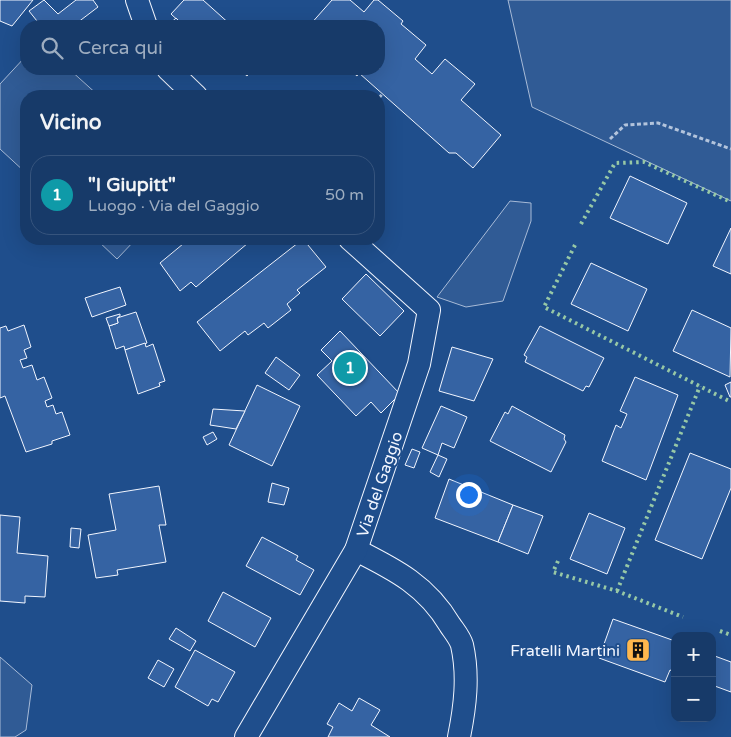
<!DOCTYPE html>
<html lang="it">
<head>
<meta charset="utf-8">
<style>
	:root { --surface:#173a69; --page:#244571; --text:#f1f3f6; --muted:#9eadc0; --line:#36547d; --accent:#95b2f1 }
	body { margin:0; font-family:"Varela Round",sans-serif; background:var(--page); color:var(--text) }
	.controls { position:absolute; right:15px; bottom:15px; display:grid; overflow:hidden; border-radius:10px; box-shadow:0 5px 20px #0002 }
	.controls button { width:45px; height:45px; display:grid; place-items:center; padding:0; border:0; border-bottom:1px solid var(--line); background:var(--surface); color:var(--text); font:25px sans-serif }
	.you { position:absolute; left:468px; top:494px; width:18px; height:18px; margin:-12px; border:4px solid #fff; border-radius:50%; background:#1a73e8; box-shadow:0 0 0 8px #1a73e833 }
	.badge { display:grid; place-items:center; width:32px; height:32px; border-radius:50%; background:var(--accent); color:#fff; font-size:16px; font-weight:700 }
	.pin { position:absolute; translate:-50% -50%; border:2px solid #fff; box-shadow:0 1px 5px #0006 }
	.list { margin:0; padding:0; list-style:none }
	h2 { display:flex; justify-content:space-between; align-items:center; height:65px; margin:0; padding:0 20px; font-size:21px }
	h2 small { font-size:16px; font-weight:400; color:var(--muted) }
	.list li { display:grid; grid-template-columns:32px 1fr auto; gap:15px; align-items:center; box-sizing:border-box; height:80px; margin:0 10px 10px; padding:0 10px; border:1px solid var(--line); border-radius:20px }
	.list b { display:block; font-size:19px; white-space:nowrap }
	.list p { margin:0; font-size:16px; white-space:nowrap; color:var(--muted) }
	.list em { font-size:16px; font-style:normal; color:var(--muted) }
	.icon { flex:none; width:28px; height:28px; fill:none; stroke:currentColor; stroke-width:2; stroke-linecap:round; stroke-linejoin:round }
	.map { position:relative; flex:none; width:731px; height:737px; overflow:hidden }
	.search { position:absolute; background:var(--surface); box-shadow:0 5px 20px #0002; left:20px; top:20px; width:365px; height:55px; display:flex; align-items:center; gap:12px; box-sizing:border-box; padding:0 18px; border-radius:20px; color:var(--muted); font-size:19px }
	.panel { position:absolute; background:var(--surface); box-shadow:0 5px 20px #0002; left:20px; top:90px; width:365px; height:155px; border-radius:20px }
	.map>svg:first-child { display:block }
	.built { fill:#305b95; stroke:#a8bbd7 }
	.building { fill:#3563a3; stroke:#f2f6ff }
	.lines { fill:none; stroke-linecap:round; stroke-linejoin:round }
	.street-casing { stroke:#f2f6ff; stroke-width:24 }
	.path { stroke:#b3c4dc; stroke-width:3; stroke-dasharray:4 2.5; stroke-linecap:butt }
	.street { stroke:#1f4e8c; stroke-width:22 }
	.hedge { stroke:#97c8a6; stroke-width:4; stroke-dasharray:2.5 4; stroke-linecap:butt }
	.labels { text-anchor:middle; stroke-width:4; stroke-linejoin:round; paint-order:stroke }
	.street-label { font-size:16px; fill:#f2f6ff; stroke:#1f4e8c }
	.poi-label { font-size:16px; fill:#f2f6ff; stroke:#1f4e8c; text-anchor:end }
</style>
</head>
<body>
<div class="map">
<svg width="731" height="737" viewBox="0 0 731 737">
	<rect width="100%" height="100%" fill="#1f4e8c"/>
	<g class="built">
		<polygon points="508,0 731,0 731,201 532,107"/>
		<polygon points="26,56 26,69 69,69 99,96 26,96 26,173 0,149 0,84"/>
		<polygon points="510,201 531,203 531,221 503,301 466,307 437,297"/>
		<polygon points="96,239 136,239 117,259"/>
		<polygon points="0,657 32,685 26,730 15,737 0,737"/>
	</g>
	<g class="building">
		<polygon points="0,0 33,0 12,26 0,21"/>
		<polygon points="44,0 58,14 76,0 93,0 98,7 73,26 41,26 29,11"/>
		<polygon points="184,0 203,0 232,26 184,26 171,14"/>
		<polygon points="332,0 350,0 364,12 374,0 378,0 403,21 401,24 426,45 415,59 432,74 445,59 475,84 461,100 501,135 473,168 456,153 449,153 359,73 357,76 349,69 379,69 379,26 309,26"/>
		<polygon points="176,18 184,26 167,26"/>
		<polygon points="233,69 253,69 247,76 240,70 237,72"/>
		<polygon points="630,176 687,203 668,244 610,218"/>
		<polygon points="731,228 731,274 713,266"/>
		<polygon points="189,239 246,239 248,243 196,287 191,282 180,291 160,263"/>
		<polygon points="303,239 326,267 297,290 300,293 287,304 291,310 268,328 264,323 248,335 245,331 220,351 197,322"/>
		<polygon points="591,263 647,289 628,331 571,304"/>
		<polygon points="366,274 404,311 380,336 342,299"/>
		<polygon points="120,287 126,305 92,317 85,298"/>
		<polygon points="692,310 731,328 730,377 673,351"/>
		<polygon points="136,312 147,343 125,350 124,346 116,349 109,326 118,323 117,318"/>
		<polygon points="120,314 120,316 117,318 118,323 109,326 106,318"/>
		<polygon points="24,325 31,347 24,350 27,358 20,360 23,368 32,365 37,380 44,377 52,398 45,401 47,407 53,405 56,414 62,412 70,435 52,441 52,444 26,452 5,396 0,398 0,328 6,326 8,331"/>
		<polygon points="540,326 604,358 589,387 586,386 583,391 525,362 527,357 524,355"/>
		<polygon points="340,331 400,394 381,413 371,402 356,416 317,375 332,361 321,350"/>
		<polygon points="145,343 146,347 153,344 165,381 159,383 160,386 138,394 125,350"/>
		<polygon points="452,347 493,359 474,401 439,391"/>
		<polygon points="276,357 300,375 289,390 265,373"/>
		<polygon points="635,377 678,395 646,480 602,461 616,425 621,428 627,414 620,411"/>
		<polygon points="731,382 731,397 730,397 725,385"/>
		<polygon points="257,385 300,406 272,466 229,445"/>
		<polygon points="441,406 467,417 454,448 442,443 438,455 422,448"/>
		<polygon points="512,406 565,435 564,439 566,442 551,472 490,441 505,412 508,414"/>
		<polygon points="213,409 245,411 236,429 210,425"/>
		<polygon points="213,432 217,439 207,445 203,437"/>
		<polygon points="412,449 420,452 414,468 405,465"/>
		<polygon points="690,453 731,469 731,488 702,559 655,540"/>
		<polygon points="438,455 447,459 439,477 430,472"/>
		<polygon points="449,479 513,505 498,542 435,518"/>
		<polygon points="272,483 289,488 284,505 268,502"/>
		<polygon points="159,486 166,525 159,525 166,562 117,570 118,575 96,578 88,535 116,530 109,494"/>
		<polygon points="513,505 543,516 528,554 498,542"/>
		<polygon points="589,513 625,528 607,574 570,559"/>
		<polygon points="0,515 20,517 17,553 48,556 45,597 25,596 25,603 0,601"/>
		<polygon points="71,528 81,529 79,548 70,547"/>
		<polygon points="262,537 298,556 296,560 314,570 300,595 246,566"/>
		<polygon points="223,592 271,618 255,647 208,621"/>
		<polygon points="613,619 675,641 675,672 670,670 665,682 599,658"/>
		<polygon points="176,628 196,641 190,651 169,639"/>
		<polygon points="195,650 235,672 218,702 212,699 208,706 175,687"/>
		<polygon points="712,655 731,662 731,692 712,685"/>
		<polygon points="158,660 174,669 164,687 148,678"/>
		<polygon points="359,698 380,710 371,725 390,737 328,737 333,727 327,724 339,703 352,711"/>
	</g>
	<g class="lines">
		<defs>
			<g id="street">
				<polyline points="137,0 146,26"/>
				<polyline points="168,69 196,96"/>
				<path d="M356,550c40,20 71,36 94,75 4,6 10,13 12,20 7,31 3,62 -3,92"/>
				<polyline points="246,737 356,550 419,364 429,310 350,239"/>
			</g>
		</defs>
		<use href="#street" class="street-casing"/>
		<g class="path">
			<polyline points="379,98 383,93"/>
			<polyline points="610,139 625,125 658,123 731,149"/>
		</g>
		<use href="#street" class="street"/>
		<g class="hedge">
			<polyline points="581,224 615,163 644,162 731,202"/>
			<polyline points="575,245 544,307 731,402"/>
			<polyline points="558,561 553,572 617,591 683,617"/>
			<polyline points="617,591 700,386"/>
			<polyline points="720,631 731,635"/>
		</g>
	</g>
	<defs>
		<symbol id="building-square" viewBox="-11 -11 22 22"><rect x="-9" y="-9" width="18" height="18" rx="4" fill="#ffb74d" stroke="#1f4e8c"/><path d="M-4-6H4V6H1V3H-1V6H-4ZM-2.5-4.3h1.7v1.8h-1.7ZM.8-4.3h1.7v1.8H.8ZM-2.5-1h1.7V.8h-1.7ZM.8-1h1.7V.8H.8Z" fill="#111"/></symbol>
	</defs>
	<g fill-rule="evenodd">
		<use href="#building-square" x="624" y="636" width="28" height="28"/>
	</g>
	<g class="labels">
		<g class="street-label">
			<text transform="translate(379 484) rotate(-71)" y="6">Via del Gaggio</text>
		</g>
		<g class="poi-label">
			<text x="620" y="656">Fratelli Martini</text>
		</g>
	</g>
</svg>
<div class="controls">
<button>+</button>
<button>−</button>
</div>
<div class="you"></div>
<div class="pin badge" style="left:350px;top:368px;background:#0f9aa8">1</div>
<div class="search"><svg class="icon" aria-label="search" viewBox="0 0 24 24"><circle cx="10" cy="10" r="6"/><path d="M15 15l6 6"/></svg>Cerca qui</div>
<section class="panel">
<h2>Vicino<small></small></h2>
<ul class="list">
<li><span class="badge" style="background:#0f9aa8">1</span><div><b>&quot;I Giupitt&quot;</b><p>Luogo · Via del Gaggio</p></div><em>50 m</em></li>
</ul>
</section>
</div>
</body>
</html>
